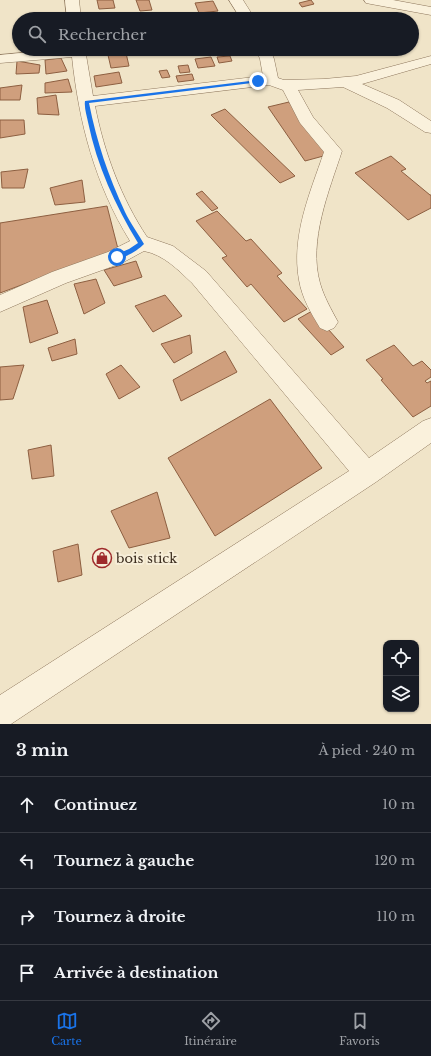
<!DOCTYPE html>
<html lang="fr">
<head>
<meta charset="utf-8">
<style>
	:root { --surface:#171b24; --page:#20242c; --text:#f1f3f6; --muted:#9ea1a6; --line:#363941; --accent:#1a73e8 }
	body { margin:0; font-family:"Libre Baskerville",serif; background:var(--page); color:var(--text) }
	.controls { position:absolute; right:12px; bottom:12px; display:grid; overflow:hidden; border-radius:8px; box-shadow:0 1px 3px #0004 }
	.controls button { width:36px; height:36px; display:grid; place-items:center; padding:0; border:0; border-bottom:1px solid var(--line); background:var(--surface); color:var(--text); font:20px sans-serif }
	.stop { position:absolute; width:12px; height:12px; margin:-9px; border:3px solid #1a73e8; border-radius:50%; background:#fff }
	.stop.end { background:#1a73e8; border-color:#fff; box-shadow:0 1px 4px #0008 }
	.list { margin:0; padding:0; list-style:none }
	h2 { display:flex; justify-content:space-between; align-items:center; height:52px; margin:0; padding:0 16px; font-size:17px }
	h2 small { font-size:13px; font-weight:400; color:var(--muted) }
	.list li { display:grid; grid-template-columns:26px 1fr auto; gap:12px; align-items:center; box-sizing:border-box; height:56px; padding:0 16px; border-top:1px solid var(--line) }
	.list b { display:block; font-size:15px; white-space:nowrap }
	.list em { font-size:13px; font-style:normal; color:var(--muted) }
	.icon { flex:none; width:22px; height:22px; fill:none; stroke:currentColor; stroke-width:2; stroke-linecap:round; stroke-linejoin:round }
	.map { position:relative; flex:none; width:431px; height:724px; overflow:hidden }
	.search { position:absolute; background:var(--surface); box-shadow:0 1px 3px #0004; left:12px; right:12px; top:12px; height:44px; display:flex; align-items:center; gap:10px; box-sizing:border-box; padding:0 14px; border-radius:22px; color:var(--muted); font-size:15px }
	.sheet { height:276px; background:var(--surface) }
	nav { display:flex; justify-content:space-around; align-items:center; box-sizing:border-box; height:56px; border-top:1px solid var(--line); background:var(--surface); font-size:11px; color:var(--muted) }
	nav a { display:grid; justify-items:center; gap:2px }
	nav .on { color:var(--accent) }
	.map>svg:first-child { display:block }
	.building { fill:#cf9f7d; stroke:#8d5f41 }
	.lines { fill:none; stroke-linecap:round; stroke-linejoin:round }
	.minor-casing { stroke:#8d765c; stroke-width:1 }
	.minor { fill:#faf1dc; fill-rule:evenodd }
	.route { fill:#1a73e8 }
	.labels { text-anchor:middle; stroke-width:4; stroke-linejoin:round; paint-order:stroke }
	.near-poi-label { font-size:13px; fill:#3d2e20; stroke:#f7eed8; text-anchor:start }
</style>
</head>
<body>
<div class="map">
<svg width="431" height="724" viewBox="0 0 431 724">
	<rect width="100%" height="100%" fill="#f0e4c8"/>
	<g class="building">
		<polygon points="97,0 113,0 115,8 99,9"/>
		<polygon points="136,0 149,0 152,10 140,11"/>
		<polygon points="311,0 314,4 302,7 299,3"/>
		<polygon points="213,1 218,11 199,13 195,3"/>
		<polygon points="147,49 166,49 166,51 148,53"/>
		<polygon points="205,49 231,49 233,52 207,55"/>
		<polygon points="126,53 129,66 111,68 108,55"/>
		<polygon points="230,56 232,61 219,63 217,57"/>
		<polygon points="211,57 215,66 198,68 195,59"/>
		<polygon points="61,58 67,71 46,74 45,60"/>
		<polygon points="17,61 40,65 39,73 16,74"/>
		<polygon points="188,65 190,72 180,73 178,66"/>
		<polygon points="167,70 170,77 162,78 159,71"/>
		<polygon points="119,72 122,83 96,87 94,76"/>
		<polygon points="192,74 194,80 178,82 176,76"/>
		<polygon points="68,79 72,92 45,93 45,83"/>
		<polygon points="22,85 20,100 0,100 0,88"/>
		<polygon points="56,95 59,115 38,114 37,98"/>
		<polygon points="289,102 327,155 305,161 268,107"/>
		<polygon points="225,109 295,176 280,183 211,115"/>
		<polygon points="0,120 24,120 25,134 0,138"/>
		<polygon points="391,156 406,169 401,171 430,195 431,195 431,208 408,220 355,173"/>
		<polygon points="28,169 24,188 2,188 1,172"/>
		<polygon points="82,180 85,202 55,205 50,188"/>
		<polygon points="202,191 218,208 212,211 196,194"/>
		<polygon points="107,206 118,249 0,293 0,223"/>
		<polygon points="217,211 246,241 251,239 282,273 277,276 307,309 284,322 251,284 247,287 222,258 227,256 196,221"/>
		<polygon points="136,261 142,277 114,286 104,270"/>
		<polygon points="96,279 105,303 84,314 74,284"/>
		<polygon points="165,295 182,316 153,332 135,306"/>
		<polygon points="47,300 58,333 30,343 23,307"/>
		<polygon points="312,311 344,347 331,355 298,319"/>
		<polygon points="190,335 192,353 174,363 161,344"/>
		<polygon points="75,339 77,354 52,361 48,348"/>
		<polygon points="394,345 413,366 422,361 431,370 431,377 425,381 427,383 431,381 431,406 413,417 381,380 383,379 366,360"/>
		<polygon points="225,351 237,372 181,401 173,380"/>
		<polygon points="24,365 13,399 0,400 0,367"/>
		<polygon points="121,365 140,387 119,399 106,374"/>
		<polygon points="270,399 322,468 215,536 168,458"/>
		<polygon points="51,445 54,476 32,479 28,450"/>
		<polygon points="157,492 170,538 129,548 111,511"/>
		<polygon points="78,544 82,575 58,582 53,551"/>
	</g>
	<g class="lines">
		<defs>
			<g id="minor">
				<polygon points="65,0 79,0 81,19 67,19"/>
				<polygon points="229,0 243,0 255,19 241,19"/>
				<polygon points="364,0 393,0 431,7 431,15 371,4 366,3"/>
				<path d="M62,49h23l8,47 170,-20 -3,-17 -4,-10h14l4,10 4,19 6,2 40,-1 32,-3 75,-20v8l-69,20 37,16 32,21v12l-6,-1 -38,-24 -44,-21 -45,3 15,27 29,34c-13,40 -34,90 -22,132 4,14 11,26 18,39l-4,6 -7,3 -7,-3c-9,-15 -18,-30 -21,-48 -8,-44 11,-87 25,-128l-24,-29 -17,-33 -14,-5 -174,21c9,46 26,92 52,131l26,9 33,25 163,187 54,-37 8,-3v25l-55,39 -365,242h-11v-29l349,-224 -157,-188c-15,-14 -28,-28 -48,-32l-22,12 -56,20 -66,29v-17l52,-23 56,-20 22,-11c-35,-57 -51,-118 -58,-184l-72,6v-8z"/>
			</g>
		</defs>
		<use href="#minor" class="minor-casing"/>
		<use href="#minor" class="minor"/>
	</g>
	<path class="route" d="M258,80l2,2 -171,21c8,40 19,72 36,109 5,11 13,21 19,32 -6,6 -19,15 -29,14v-3l14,-6 9,-6c-23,-38 -41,-77 -50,-121 -1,-6 -4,-14 -3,-21z"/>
	<defs>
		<symbol id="shop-ring" viewBox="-11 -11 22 22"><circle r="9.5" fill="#f7eed8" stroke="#9e2a2b" stroke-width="1.5"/><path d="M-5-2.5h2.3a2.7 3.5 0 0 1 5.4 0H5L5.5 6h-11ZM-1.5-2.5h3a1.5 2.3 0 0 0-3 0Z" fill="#9e2a2b"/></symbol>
	</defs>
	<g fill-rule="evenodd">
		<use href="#shop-ring" x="91" y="547" width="22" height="22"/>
	</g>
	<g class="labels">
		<g class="near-poi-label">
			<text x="116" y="563">bois stick</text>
		</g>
	</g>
</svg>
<div class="controls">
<button><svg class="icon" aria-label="locate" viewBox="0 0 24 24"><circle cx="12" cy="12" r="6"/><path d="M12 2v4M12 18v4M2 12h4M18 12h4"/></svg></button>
<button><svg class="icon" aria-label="layers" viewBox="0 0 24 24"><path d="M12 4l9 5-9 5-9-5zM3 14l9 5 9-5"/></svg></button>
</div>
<div class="stop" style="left:117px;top:257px"></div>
<div class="stop end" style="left:258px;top:81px"></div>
<div class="search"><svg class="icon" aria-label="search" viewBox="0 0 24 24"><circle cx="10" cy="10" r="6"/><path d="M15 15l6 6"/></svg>Rechercher</div>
</div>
<section class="sheet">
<h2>3 min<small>À pied · 240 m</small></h2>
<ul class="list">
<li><svg class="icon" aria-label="ahead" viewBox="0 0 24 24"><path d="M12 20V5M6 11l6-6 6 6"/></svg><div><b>Continuez</b></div><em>10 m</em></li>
<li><svg class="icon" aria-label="left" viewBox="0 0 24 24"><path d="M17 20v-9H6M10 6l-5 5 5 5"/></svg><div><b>Tournez à gauche</b></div><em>120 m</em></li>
<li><svg class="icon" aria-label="right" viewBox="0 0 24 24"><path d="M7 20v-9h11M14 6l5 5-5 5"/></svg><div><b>Tournez à droite</b></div><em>110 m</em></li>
<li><svg class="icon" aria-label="arrive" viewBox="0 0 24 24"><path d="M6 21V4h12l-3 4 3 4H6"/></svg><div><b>Arrivée à destination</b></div></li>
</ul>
</section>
<nav>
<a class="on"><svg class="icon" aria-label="map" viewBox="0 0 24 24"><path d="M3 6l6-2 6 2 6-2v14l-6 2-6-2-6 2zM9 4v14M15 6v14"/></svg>Carte</a>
<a><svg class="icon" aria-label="directions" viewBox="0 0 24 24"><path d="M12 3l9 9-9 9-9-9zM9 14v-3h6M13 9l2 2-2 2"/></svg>Itinéraire</a>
<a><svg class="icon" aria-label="saved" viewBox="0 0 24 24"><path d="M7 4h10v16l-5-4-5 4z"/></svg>Favoris</a>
</nav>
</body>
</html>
